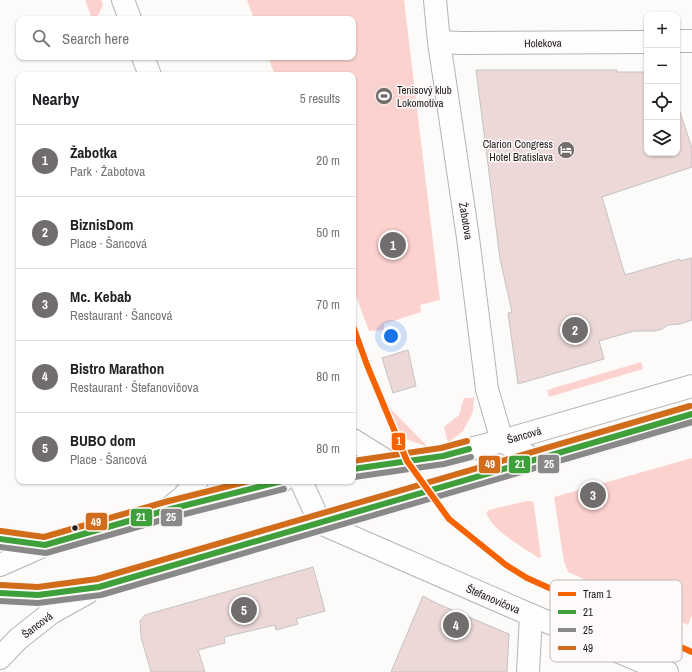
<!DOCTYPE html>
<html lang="en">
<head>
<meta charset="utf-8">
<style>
	:root { --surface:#fff; --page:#f6f6f6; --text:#202124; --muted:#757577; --line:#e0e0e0; --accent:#706d6c }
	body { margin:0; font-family:"Archivo Narrow",sans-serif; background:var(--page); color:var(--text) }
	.controls { position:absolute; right:12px; top:12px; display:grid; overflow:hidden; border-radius:8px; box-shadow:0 1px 3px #0004 }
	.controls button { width:36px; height:36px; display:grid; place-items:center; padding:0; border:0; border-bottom:1px solid var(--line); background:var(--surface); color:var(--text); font:20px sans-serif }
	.you { position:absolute; left:391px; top:336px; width:14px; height:14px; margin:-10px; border:3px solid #fff; border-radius:50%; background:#1a73e8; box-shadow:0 0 0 6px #1a73e833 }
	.badge { display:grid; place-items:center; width:26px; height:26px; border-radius:50%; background:var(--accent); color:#fff; font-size:13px; font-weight:700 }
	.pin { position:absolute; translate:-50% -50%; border:2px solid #fff; box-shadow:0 1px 4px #0006 }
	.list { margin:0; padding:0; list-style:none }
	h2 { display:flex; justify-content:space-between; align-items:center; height:52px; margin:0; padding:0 16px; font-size:17px }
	h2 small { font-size:13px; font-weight:400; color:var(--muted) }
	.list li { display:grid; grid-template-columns:26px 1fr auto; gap:12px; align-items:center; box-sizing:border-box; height:72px; padding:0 16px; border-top:1px solid var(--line) }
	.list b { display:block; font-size:15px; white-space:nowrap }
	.list p { margin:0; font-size:13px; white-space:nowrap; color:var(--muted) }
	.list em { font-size:13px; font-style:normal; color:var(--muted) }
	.icon { flex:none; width:22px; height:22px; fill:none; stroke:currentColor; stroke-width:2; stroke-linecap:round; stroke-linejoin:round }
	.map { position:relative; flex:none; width:692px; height:672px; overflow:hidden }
	.search { position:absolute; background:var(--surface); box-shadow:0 1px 3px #0004; left:16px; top:16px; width:340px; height:44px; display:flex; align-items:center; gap:10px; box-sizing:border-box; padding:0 14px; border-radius:8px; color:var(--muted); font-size:15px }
	.panel { position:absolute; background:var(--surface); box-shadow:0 1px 3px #0004; left:16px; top:72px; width:340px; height:412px; border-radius:8px }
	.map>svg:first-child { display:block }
	.green { fill:#fcd2cf }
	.building { fill:#ebd8d7; stroke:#c5c3c2 }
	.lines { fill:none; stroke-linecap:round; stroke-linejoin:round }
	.minor-casing { stroke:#b6b4b3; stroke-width:24 }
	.major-casing { stroke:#b6b4b3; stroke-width:24 }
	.minor { stroke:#fffefe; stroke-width:22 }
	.major { stroke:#fffefe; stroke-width:22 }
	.bus-1-casing { stroke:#fefaf9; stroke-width:9 }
	.bus-2-casing { stroke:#fefaf9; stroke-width:9 }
	.bus-3-casing { stroke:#fefaf9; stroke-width:9 }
	.bus-1 { stroke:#3fa03b; stroke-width:6 }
	.bus-2 { stroke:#898989; stroke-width:6 }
	.bus-3 { stroke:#d16c1a; stroke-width:6 }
	.tram-1-casing { stroke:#fefaf9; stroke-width:9 }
	.tram-1 { stroke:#f56200; stroke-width:6 }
	.bus-dot { fill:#242020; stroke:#fefaf9; stroke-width:1.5 }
	.labels { text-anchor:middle; stroke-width:3; stroke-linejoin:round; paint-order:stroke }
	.street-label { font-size:11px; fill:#242020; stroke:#fefaf9 }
	.poi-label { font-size:11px; fill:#242020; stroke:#fefaf9; text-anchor:start }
	.key { fill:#fefaf9; stroke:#bdb9b8; stroke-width:1 }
	.key-label { font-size:11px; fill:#242020 }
	.line-badge { stroke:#fefaf9; stroke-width:1.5 }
	.badge-label { font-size:11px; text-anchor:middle; font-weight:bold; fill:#fff }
</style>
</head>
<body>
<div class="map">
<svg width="692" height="672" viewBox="0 0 692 672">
	<rect width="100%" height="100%" fill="#fdfbfa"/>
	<g class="green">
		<polygon points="85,0 101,0 103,5 96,19 92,19"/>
		<polygon points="247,0 404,0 440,300 420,305 421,312 384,324 384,330 369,331 353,288 353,75 275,75 268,57 353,57 353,19 254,19"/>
		<polygon points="641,362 643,369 549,397 547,390"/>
		<polygon points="464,398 474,398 473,412 463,431 448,443 444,427 459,415"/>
		<polygon points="389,407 428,447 403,438"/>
		<polygon points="692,458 692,615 688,625 568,572 564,562 554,497"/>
		<path d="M527,501h5l2,4 7,52 -2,1c-16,-11 -45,-26 -53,-45l3,-3z"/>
	</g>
	<g class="building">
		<polygon points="476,70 617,70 617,72 647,72 647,153 677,153 677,103 692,148 692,167 602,197 625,275 680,259 680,261 692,258 692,320 680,324 668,325 662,329 655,331 634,331 599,341 604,359 518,384 508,313 512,312 500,259"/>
		<polygon points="408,350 416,386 393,393 382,358"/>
		<polygon points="313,567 325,611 296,619 298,624 276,630 275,625 224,637 225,643 198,650 205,672 151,672 141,637 140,621 145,615"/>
		<polygon points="423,596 438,604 509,634 507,672 391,672"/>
	</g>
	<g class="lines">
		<defs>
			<g id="minor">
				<polyline points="123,0 130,19"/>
				<polyline points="435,0 439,42 468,238 487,389 502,441 535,460"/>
				<polyline points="677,41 692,41"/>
				<polyline points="439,42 461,43 647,42"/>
				<polyline points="143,57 150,75"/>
				<polyline points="353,440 390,463"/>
				<polyline points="301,481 320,523 531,615 667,672"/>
				<polyline points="167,510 183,497 197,481"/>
				<polyline points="528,672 531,615"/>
			</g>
			<g id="major">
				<polyline points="353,469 443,456 502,441 692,386"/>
				<polyline points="0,539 45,545 167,510 282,481"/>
				<polyline points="0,565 45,545"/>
				<polyline points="0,593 38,595 99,587 692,414"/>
				<polyline points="0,658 18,639 51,613 87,593"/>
			</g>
		</defs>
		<use href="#minor" class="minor-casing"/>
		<use href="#major" class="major-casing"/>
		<use href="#minor" class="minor"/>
		<use href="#major" class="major"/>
		<defs>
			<g id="bus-1">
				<polyline points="353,469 443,456 469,449"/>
				<polyline points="0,539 45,545 167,510 282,481"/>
				<polyline points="0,593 38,595 99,587 692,414"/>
			</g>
			<g id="bus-2">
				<polyline points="354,477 444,464 471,457"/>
				<polyline points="0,547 46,553 169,518 284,489"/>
				<polyline points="0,601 38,603 101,595 692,422"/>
			</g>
			<g id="bus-3">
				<polyline points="353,461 441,448 467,441"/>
				<polyline points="1,531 44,537 165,502 249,481"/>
				<polyline points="0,585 38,587 97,579 690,406"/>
			</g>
		</defs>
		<use href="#bus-1" class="bus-1-casing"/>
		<use href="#bus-2" class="bus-2-casing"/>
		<use href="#bus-3" class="bus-3-casing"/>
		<use href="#bus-1" class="bus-1"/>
		<use href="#bus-2" class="bus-2"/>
		<use href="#bus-3" class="bus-3"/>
		<defs>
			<polyline id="tram-1" points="353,326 367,365 407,461 449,519 506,565 527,578 692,652"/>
		</defs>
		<use href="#tram-1" class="tram-1-casing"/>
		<use href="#tram-1" class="tram-1"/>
	</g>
	<defs>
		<symbol id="stadium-disc" viewBox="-11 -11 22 22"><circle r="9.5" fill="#706d6c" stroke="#fefaf9"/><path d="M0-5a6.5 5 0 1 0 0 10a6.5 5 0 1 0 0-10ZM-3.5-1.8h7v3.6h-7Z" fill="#fff"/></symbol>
		<symbol id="hotel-disc" viewBox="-11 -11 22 22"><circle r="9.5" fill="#706d6c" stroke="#fefaf9"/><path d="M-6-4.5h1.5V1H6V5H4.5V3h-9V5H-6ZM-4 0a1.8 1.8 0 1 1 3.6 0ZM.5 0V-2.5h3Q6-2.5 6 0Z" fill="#fff"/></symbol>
	</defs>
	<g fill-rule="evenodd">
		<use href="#stadium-disc" x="374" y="86" width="20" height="20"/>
		<use href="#hotel-disc" x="556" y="140" width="20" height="20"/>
	</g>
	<circle class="bus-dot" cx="75" cy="528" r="3.5"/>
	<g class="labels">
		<g class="street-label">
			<text transform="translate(543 43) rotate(-1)" y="4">Holekova</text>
			<text transform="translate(466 221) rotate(81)" y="4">Žabotova</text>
			<text transform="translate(524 435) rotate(-16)" y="4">Šancová</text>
			<text transform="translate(493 599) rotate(23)" y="4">Štefanovičova</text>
			<text transform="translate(37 625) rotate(-37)" y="4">Šancová</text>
		</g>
		<g class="poi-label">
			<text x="397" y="94">Tenisový klub<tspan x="397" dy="13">Lokomotíva</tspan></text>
			<text x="553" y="148" text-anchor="end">Clarion Congress<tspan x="553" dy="13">Hotel Bratislava</tspan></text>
		</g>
	</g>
	<rect x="550" y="580" width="132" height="82" rx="6" class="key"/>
	<rect x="558" y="592" width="18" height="4" fill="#f56200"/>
	<rect x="558" y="610" width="18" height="4" fill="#3fa03b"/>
	<rect x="558" y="628" width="18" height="4" fill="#898989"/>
	<rect x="558" y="646" width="18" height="4" fill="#d16c1a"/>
	<g class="key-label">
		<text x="583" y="598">Tram 1</text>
		<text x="583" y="616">21</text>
		<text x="583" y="634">25</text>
		<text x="583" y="652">49</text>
	</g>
	<g class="line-badge">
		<rect x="391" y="432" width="15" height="19" rx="4" fill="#f56200"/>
		<rect x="537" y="454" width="23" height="20" rx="4" fill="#898989"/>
		<rect x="508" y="455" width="23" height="19" rx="4" fill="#3fa03b"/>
		<rect x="478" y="455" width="23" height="19" rx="4" fill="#d16c1a"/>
		<rect x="130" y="508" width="23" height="19" rx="4" fill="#3fa03b"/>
		<rect x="160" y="508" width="23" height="19" rx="4" fill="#898989"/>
		<rect x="85" y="512" width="23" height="19" rx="4" fill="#d16c1a"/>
	</g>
	<g class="badge-label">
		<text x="399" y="445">1</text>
		<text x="549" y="468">25</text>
		<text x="520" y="468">21</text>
		<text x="490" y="468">49</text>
		<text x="141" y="521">21</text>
		<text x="171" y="521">25</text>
		<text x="96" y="526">49</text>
	</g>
</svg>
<div class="controls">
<button>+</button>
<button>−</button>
<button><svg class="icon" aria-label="locate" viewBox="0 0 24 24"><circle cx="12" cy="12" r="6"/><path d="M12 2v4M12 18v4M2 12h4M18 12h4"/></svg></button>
<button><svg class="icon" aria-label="layers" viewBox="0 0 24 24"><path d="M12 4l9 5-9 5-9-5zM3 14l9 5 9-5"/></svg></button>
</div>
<div class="you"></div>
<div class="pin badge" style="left:393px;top:245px">1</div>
<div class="pin badge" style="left:575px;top:330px">2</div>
<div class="pin badge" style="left:593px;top:495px">3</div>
<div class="pin badge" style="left:456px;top:625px">4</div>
<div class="pin badge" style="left:244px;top:610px">5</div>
<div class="search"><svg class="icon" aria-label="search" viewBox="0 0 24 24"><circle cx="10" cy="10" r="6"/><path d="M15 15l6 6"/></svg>Search here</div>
<section class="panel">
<h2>Nearby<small>5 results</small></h2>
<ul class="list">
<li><span class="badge">1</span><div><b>Žabotka</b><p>Park · Žabotova</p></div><em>20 m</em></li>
<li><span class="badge">2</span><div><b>BiznisDom</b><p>Place · Šancová</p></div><em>50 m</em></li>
<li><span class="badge">3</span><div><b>Mc. Kebab</b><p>Restaurant · Šancová</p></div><em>70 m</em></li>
<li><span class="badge">4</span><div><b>Bistro Marathon</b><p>Restaurant · Štefanovičova</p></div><em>80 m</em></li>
<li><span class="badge">5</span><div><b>BUBO dom</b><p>Place · Šancová</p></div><em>80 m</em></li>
</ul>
</section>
</div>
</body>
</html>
